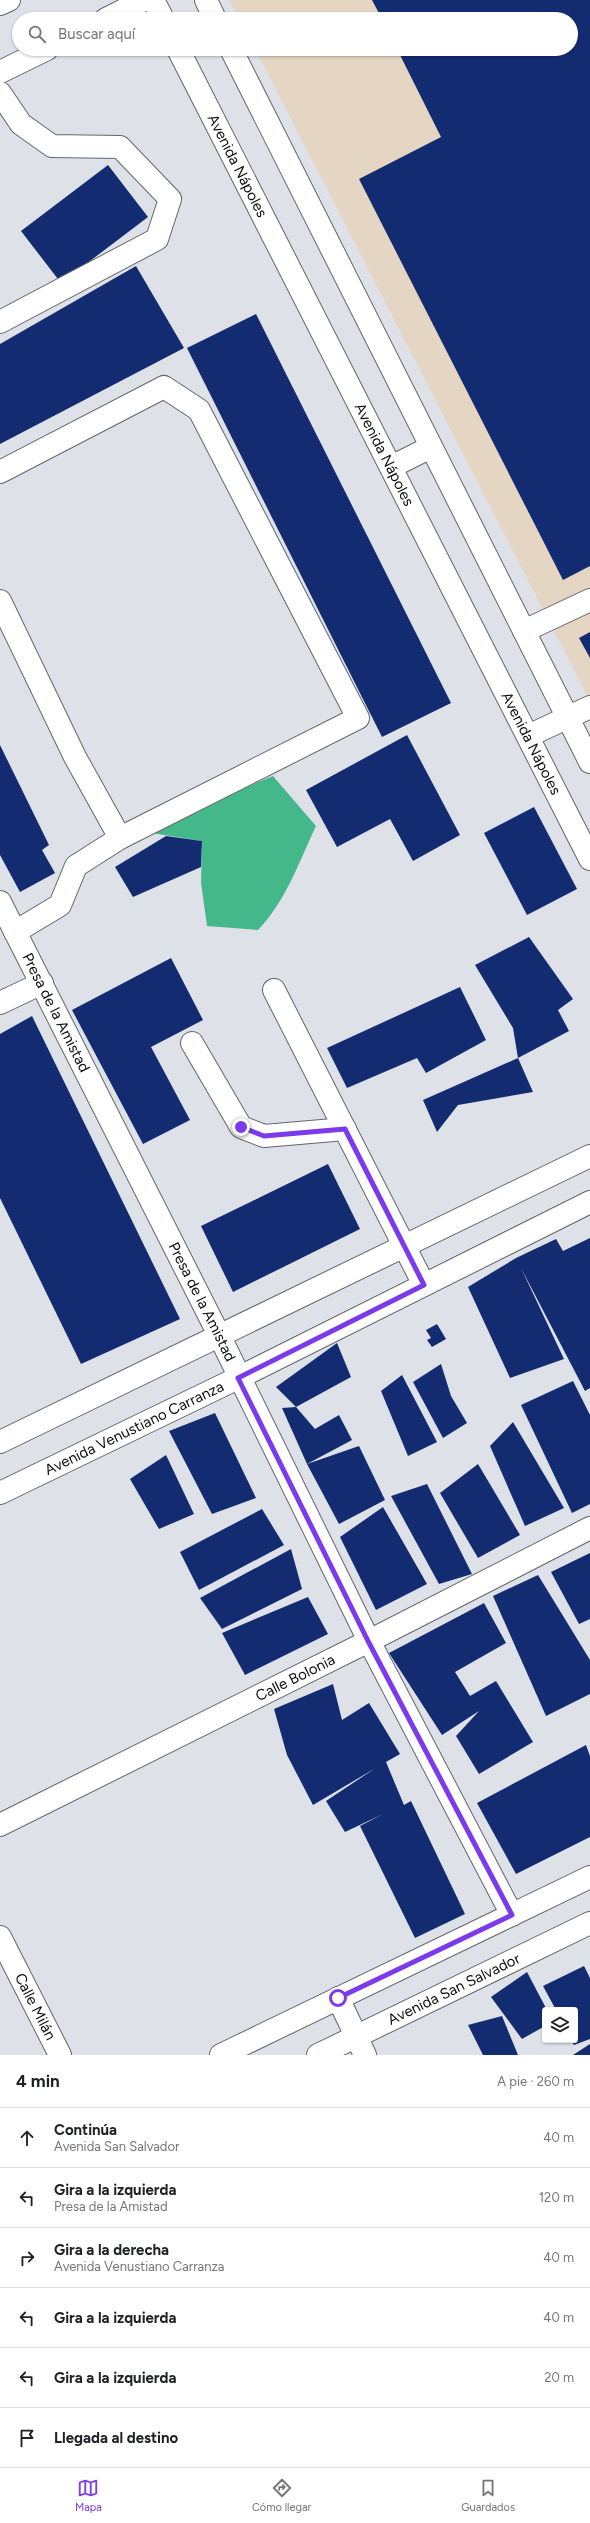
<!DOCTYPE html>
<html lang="es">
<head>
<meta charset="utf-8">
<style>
	:root { --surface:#fff; --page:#f6f6f6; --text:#202124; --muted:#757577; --line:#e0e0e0; --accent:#7c3aed }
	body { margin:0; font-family:Figtree,sans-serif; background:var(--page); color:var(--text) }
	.controls { position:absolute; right:12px; bottom:12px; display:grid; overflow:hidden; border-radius:4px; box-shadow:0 1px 3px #0004 }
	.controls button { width:36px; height:36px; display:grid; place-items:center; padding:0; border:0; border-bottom:1px solid var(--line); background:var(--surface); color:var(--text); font:20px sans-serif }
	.stop { position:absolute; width:12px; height:12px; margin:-9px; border:3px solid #7c3aed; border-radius:50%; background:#fff }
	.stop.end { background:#7c3aed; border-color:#fff; box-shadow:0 1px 4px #0008 }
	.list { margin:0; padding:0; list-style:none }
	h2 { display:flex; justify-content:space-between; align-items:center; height:52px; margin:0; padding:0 16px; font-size:17px }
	h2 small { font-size:13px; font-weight:400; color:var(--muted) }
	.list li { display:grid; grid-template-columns:26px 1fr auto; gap:12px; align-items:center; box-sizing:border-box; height:60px; padding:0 16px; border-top:1px solid var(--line) }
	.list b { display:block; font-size:15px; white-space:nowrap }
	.list p { margin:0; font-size:13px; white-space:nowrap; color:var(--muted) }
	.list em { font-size:13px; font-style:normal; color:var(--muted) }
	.icon { flex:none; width:22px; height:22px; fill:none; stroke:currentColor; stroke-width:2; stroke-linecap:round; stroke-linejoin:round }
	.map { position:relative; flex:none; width:590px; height:2055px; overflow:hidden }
	.search { position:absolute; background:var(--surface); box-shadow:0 1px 3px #0004; left:12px; right:12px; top:12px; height:44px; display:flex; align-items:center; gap:10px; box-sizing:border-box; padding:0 14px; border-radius:22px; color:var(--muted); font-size:15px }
	.sheet { height:412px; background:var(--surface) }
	nav { display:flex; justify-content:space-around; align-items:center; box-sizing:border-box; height:56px; border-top:1px solid var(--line); background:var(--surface); font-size:11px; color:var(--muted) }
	nav a { display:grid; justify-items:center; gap:2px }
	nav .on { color:var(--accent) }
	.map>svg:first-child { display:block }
	.medical { fill:#e5d5c3 }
	.forest { fill:#45b88b }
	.building { fill:#132c71 }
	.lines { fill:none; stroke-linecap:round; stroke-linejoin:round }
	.minor-casing { stroke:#63666c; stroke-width:24 }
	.major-casing { stroke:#63666c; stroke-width:24 }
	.minor { stroke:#fff; stroke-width:22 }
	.major { stroke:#fff; stroke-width:22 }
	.route { stroke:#7c3aed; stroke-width:5 }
	.labels { text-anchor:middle; stroke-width:4; stroke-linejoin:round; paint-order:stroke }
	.street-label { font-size:15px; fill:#0d0e10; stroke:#fff }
</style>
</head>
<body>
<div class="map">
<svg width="590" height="2055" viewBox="0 0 590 2055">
	<rect width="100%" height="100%" fill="#dee2e8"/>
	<polygon class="medical" points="229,0 590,0 590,696 588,697 255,49 571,49 571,19 239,19"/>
	<path class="forest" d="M273,776l43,50c-17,36 -30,75 -58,104l-51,-4 -6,-43 1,-42 -63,-10z"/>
	<g class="building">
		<polygon points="372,0 590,0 590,566 563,580 359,179 441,137 397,49 571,49 571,19 382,19"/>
		<polygon points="108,165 148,217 61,283 21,231"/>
		<polygon points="136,266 184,348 0,444 0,344"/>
		<polygon points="256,314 451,703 382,737 187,348"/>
		<polygon points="590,632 590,658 579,638"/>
		<polygon points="407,735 460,835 413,861 390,819 337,847 306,790"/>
		<polygon points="0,745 49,845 42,850 55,873 20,892 0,855"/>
		<polygon points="534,807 577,889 527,915 484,833"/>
		<polygon points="166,836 202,841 201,867 133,897 115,867"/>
		<polygon points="529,937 573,999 558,1010 569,1031 518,1058 513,1028 475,965"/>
		<polygon points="171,958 203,1020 151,1047 190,1120 143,1144 72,1010"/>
		<polygon points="460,987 486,1040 426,1073 417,1058 347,1088 327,1048"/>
		<polygon points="32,1016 180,1319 81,1364 0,1198 0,1034"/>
		<polygon points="518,1058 533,1092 458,1105 437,1132 423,1100"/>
		<polygon points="328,1164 360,1229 233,1292 201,1226"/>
		<polygon points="590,1238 590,1388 585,1391 521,1268 564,1359 510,1378 468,1287 516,1258 556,1239 563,1251"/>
		<polygon points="437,1324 446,1339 432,1347 427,1340 431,1338 426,1330"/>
		<polygon points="337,1343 351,1377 296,1407 276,1387"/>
		<polygon points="441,1364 451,1396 467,1423 443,1438 413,1382"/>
		<polygon points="402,1375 437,1442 408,1456 381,1391"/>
		<polygon points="573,1381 590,1415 590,1504 572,1513 521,1405"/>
		<polygon points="296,1407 315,1429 339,1415 352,1440 307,1464 282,1408"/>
		<polygon points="215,1413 256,1498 212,1514 169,1431"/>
		<polygon points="513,1422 564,1508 525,1526 490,1446"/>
		<polygon points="359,1446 385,1500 339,1524 307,1464"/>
		<polygon points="166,1455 194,1514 159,1529 130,1479"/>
		<polygon points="478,1464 520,1535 478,1558 440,1493"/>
		<polygon points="427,1484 472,1574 439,1584 391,1496"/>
		<polygon points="383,1507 427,1584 376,1610 340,1537"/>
		<polygon points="262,1509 284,1545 199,1590 180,1552"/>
		<polygon points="291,1549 302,1589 222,1629 200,1598"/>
		<polygon points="590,1553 590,1619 579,1624 551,1572"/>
		<polygon points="538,1575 590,1660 590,1694 546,1716 493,1596"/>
		<polygon points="308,1597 328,1634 245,1675 222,1633"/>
		<polygon points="484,1603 506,1643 455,1672 470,1696 496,1681 533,1742 479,1774 456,1736 479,1711 442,1735 389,1653"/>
		<polygon points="333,1684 342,1720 369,1703 400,1754 386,1762 404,1805 411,1801 465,1914 415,1938 360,1826 383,1814 345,1832 326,1801 374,1769 313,1805 287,1755 274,1709"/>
		<polygon points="586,1745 590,1756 590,1837 516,1874 477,1803"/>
		<polygon points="584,1966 590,1978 590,2039 574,2045 571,2040 575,2040 575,2010 556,2010 543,1986"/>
		<polygon points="527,1972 547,2010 545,2010 545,2026 522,2039 491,1997"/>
		<polygon points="502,2016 518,2055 483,2055 468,2025"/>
		<polygon points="590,2044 590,2055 573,2055"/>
	</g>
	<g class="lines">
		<defs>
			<g id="minor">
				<polyline points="0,93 21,124 52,146 120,147 170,199 157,239 0,322"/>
				<polyline points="391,467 431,447"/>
				<polyline points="0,472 164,387 199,410 358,718 120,838 76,866 60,905 15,932"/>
				<polyline points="0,601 75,757 120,838"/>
				<polyline points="524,631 590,600"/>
				<polyline points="528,736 590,707"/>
				<path id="s1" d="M0,902l219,433 150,306 143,274"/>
				<polyline points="274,990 424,1285"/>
				<polyline points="0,1003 42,983"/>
				<polyline points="192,1043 241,1127 264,1136 345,1129"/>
				<polyline points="0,1442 590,1156"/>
				<path id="s2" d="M0,1493l238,-115 352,-176"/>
				<path id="s3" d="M0,1825l369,-184 221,-113"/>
				<path id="s4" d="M0,1937l60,118"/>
				<polyline points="338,1998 365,2055"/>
			</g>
			<g id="major">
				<polyline points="153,0 163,19"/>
				<polyline points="206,0 215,19"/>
				<polyline points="0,4 9,0"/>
				<polyline points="106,19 144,0"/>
				<path id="s5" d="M178,49l412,810"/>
				<polyline points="231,49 590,762"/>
				<polyline points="0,72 47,49"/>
				<polyline points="221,2055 590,1877"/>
				<path id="s6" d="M318,2055l272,-132"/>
			</g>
		</defs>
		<use href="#minor" class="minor-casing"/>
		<use href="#major" class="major-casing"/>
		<use href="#minor" class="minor"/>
		<use href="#major" class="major"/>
	</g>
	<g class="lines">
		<polyline class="route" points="241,1127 264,1136 345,1129 424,1285 238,1378 368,1641 512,1915 338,1998"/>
	</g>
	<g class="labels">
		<g class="street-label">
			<text dy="5" stroke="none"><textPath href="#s5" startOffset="131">Avenida Nápoles</textPath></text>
			<text dy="5" stroke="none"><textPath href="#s5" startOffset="455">Avenida Nápoles</textPath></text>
			<text dy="5" stroke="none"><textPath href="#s5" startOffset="779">Avenida Nápoles</textPath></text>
			<text dy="5" stroke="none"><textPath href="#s1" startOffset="124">Presa de la Amistad</textPath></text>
			<text dy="5" stroke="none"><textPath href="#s1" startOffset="448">Presa de la Amistad</textPath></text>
			<text dy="5" stroke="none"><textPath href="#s2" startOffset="149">Avenida Venustiano Carranza</textPath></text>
			<text dy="5" stroke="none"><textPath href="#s3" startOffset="330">Calle Bolonia</textPath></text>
			<text dy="5" stroke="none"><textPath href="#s6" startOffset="151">Avenida San Salvador</textPath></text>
			<text dy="5" stroke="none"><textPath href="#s4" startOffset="78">Calle Milán</textPath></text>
		</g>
	</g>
</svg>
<div class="controls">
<button><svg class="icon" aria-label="layers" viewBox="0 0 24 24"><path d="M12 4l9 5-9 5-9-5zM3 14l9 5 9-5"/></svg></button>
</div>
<div class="stop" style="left:338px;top:1998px"></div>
<div class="stop end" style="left:241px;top:1127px"></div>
<div class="search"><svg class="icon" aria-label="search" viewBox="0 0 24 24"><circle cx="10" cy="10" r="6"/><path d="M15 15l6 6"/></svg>Buscar aquí</div>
</div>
<section class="sheet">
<h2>4 min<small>A pie · 260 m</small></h2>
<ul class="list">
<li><svg class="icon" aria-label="ahead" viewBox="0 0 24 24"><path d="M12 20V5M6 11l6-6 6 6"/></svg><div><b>Continúa</b><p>Avenida San Salvador</p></div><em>40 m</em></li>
<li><svg class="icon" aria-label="left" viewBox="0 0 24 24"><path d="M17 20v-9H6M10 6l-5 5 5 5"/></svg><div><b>Gira a la izquierda</b><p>Presa de la Amistad</p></div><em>120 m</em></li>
<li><svg class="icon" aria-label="right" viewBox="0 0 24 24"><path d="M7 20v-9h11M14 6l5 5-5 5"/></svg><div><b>Gira a la derecha</b><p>Avenida Venustiano Carranza</p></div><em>40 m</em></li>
<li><svg class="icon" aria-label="left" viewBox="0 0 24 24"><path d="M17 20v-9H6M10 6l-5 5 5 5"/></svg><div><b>Gira a la izquierda</b></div><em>40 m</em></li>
<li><svg class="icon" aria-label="left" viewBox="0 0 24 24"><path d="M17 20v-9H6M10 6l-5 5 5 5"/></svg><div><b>Gira a la izquierda</b></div><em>20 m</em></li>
<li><svg class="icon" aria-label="arrive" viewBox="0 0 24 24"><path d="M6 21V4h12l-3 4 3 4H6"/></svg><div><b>Llegada al destino</b></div></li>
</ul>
</section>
<nav>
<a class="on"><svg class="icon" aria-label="map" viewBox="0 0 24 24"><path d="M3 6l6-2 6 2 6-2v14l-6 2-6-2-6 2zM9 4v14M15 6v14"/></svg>Mapa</a>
<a><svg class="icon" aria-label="directions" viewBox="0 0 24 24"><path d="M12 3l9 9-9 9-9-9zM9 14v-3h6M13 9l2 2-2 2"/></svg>Cómo llegar</a>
<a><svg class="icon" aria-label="saved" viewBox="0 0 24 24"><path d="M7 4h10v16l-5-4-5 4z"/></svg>Guardados</a>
</nav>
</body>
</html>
